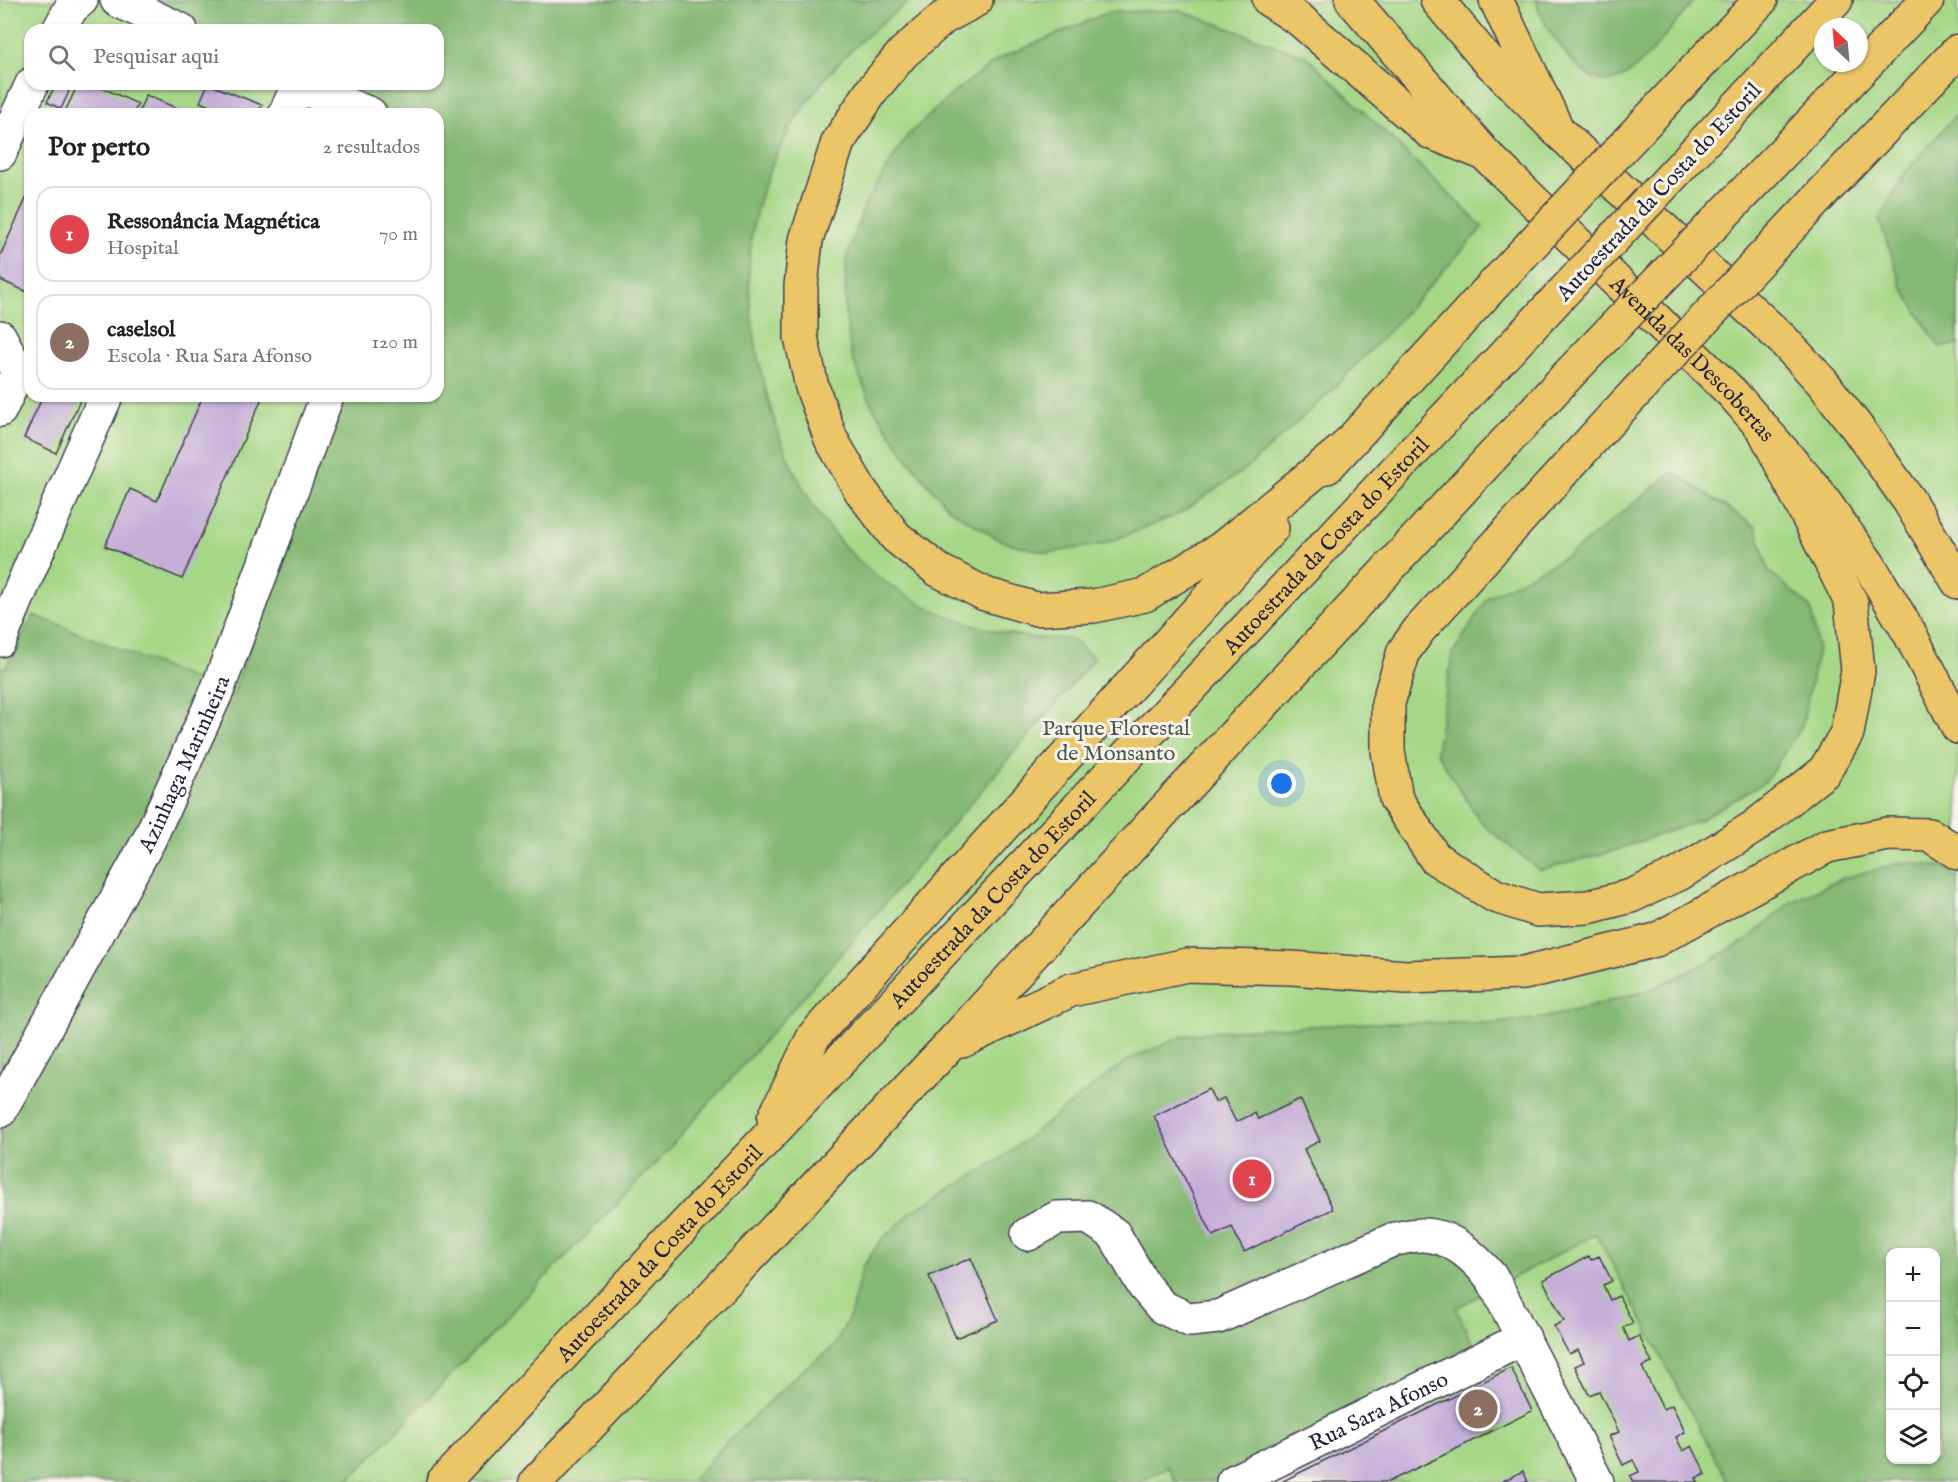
<!DOCTYPE html>
<html lang="pt">
<head>
<meta charset="utf-8">
<style>
	:root { --surface:#fff; --page:#f6f6f6; --text:#202124; --muted:#757577; --line:#e0e0e0; --accent:#b45309 }
	body { margin:0; font-family:"IM FELL English",serif; background:var(--page); color:var(--text) }
	.controls { position:absolute; right:18px; bottom:18px; display:grid; overflow:hidden; border-radius:12px; box-shadow:0 2px 4px #0004 }
	.controls button { width:54px; height:54px; display:grid; place-items:center; padding:0; border:0; border-bottom:2px solid var(--line); background:var(--surface); color:var(--text); font:30px sans-serif }
	.compass { position:absolute; left:1814px; top:18px; width:54px; height:54px; border-radius:50%; background:var(--surface); box-shadow:0 2px 4px #0004; rotate:334deg }
	.you { position:absolute; left:1282px; top:784px; width:21px; height:21px; margin:-15px; border:4px solid #fff; border-radius:50%; background:#1a73e8; box-shadow:0 0 0 9px #1a73e833 }
	.badge { display:grid; place-items:center; width:39px; height:39px; border-radius:50%; background:var(--accent); color:#fff; font-size:20px; font-weight:700 }
	.pin { position:absolute; translate:-50% -50%; border:3px solid #fff; box-shadow:0 2px 6px #0006 }
	.list { margin:0; padding:0; list-style:none }
	h2 { display:flex; justify-content:space-between; align-items:center; height:78px; margin:0; padding:0 24px; font-size:26px }
	h2 small { font-size:20px; font-weight:400; color:var(--muted) }
	.list li { display:grid; grid-template-columns:39px 1fr auto; gap:18px; align-items:center; box-sizing:border-box; height:96px; margin:0 12px 12px; padding:0 12px; border:2px solid var(--line); border-radius:18px }
	.list b { display:block; font-size:22px; white-space:nowrap }
	.list p { margin:0; font-size:20px; white-space:nowrap; color:var(--muted) }
	.list em { font-size:20px; font-style:normal; color:var(--muted) }
	.icon { flex:none; width:33px; height:33px; fill:none; stroke:currentColor; stroke-width:2; stroke-linecap:round; stroke-linejoin:round }
	.map { position:relative; flex:none; width:1958px; height:1482px; overflow:hidden }
	.search { position:absolute; background:var(--surface); box-shadow:0 2px 4px #0004; left:24px; top:24px; width:420px; height:66px; display:flex; align-items:center; gap:15px; box-sizing:border-box; padding:0 21px; border-radius:18px; color:var(--muted); font-size:22px }
	.panel { position:absolute; background:var(--surface); box-shadow:0 2px 4px #0004; left:24px; top:108px; width:420px; height:294px; border-radius:18px }
	.map>svg:first-child { display:block }
	.green { fill:#a6d786; stroke:#647c60; stroke-width:1.5; fill-rule:evenodd }
	.forest { fill:#84b873; stroke:#536d57; stroke-width:1.5; fill-rule:evenodd }
	.building { fill:#c5aed8 }
	.lines { fill:none; stroke-linecap:round; stroke-linejoin:round }
	.minor-casing { stroke:#414051; stroke-width:36 }
	.major-casing { stroke:#414051; stroke-width:36 }
	.highway-casing { stroke:#414051; stroke-width:36 }
	.minor { stroke:#fff; stroke-width:33 }
	.major { stroke:#ecc569; stroke-width:33 }
	.highway { stroke:#ecc569; stroke-width:33 }
	.highway-bridge-casing { stroke:#414051; stroke-width:36; stroke-linecap:butt }
	.highway-bridge { stroke:#ecc569; stroke-width:33 }
	.labels { text-anchor:middle; stroke-width:6; stroke-linejoin:round; paint-order:stroke }
	.street-label { font-size:22px; fill:#22223b; stroke:#f7f3e8 }
	.park-label { font-size:22px; fill:#4a5852; stroke:#f7f3e8 }
</style>
</head>
<body>
<div class="map">
<svg width="1958" height="1482" viewBox="0 0 1958 1482">
	<rect width="100%" height="100%" fill="#f7f3e8"/>
	<filter id="ink" filterUnits="userSpaceOnUse"><feTurbulence type="fractalNoise" baseFrequency=".0167" numOctaves="2"/><feDisplacementMap in="SourceGraphic" scale="12" xChannelSelector="R" yChannelSelector="G"/><feConvolveMatrix kernelMatrix="1 2 1 2 8 2 1 2 1" color-interpolation-filters="sRGB"/></filter>
	<filter id="wash" filterUnits="userSpaceOnUse"><feTurbulence type="fractalNoise" baseFrequency=".008" numOctaves="4" result="noise"/><feDisplacementMap in="SourceGraphic" scale="24" xChannelSelector="R" yChannelSelector="G"/><feGaussianBlur stdDeviation="1.35" result="paint"/><feColorMatrix in="noise" values="0 0 0 0 0 0 0 0 0 0 0 0 0 0 0 0 0 1.4 0 .05"/><feComposite in="paint" operator="in"/></filter>
	<g filter="url(#wash)">
		<rect width="100%" height="100%" fill="#f2e7d0"/>
		<path class="green" d="M0,0h1958v1482h-1958zM1823,27h36v36h-36zM30,30h408v54h-408zM30,114h408v282h-408zM1890,1252h46v208h-46z"/>
		<g class="forest">
			<path d="M149,0h763c-90,62 -164,162 -163,276 0,44 9,87 21,130 19,67 54,132 111,173 36,26 77,44 120,53 12,3 25,5 37,6 10,1 27,-2 36,3 7,4 14,13 20,18l-238,278 -199,225 -310,320h-347v-816l5,2 29,-53 199,80 103,-299h102v-282h-44l-62,-30h106v-54h-224z"/>
			<path d="M1536,0h159c-12,14 -24,29 -36,43 -27,32 -53,58 -88,17 -14,-17 -30,-38 -35,-60z"/>
			<polygon points="1179,10 1307,57 1483,227 1387,333 1326,396 1247,468 1179,514 1104,544 1048,553 1001,541 948,508 906,457 872,406 851,355 845,309 846,259 864,206 906,137 952,94 998,59 1109,12"/>
			<polygon points="1958,112 1958,345 1939,347 1902,287 1879,219 1905,173"/>
			<polygon points="1673,472 1756,527 1769,571 1811,608 1818,649 1802,726 1766,781 1698,821 1607,853 1539,870 1481,823 1436,752 1452,655 1488,597 1569,555"/>
			<path d="M1903,862l41,5 14,13v602h-230l-132,-248 -140,74 21,46 -257,128h-44l-8,-15 -29,15h-449l36,-39 75,-72 32,-24 17,-31 12,-48 18,-27 33,-30 89,-53 105,-83 23,-16 53,-23 31,-5 153,-8h128l49,-5 48,-12 57,-16 50,-23 47,-27 45,-38 50,-23zM1890,1252h46v208h-46z"/>
		</g>
		<g id="blocks">
			<g class="building">
				<polygon points="56,84 64,84 71,87 61,109 47,102"/>
				<polygon points="78,84 94,84 138,104 133,114 64,114"/>
				<polygon points="208,84 262,105 258,114 229,114 200,102"/>
				<polygon points="146,95 190,114 138,114"/>
				<polygon points="30,190 30,293 0,280 0,256"/>
				<polygon points="43,396 82,396 56,453 24,438"/>
				<polygon points="203,396 263,396 182,579 105,546 130,489 157,501"/>
				<polygon points="1209,1089 1215,1102 1224,1098 1236,1122 1255,1113 1258,1119 1300,1099 1320,1141 1304,1149 1333,1209 1244,1252 1232,1227 1213,1236 1154,1116"/>
				<polygon points="1589,1256 1591,1260 1599,1256 1612,1281 1603,1285 1610,1300 1619,1296 1633,1323 1623,1327 1629,1341 1639,1336 1652,1363 1642,1367 1663,1409 1672,1405 1685,1432 1676,1437 1683,1451 1692,1446 1706,1474 1696,1478 1698,1482 1633,1482 1630,1476 1639,1472 1633,1460 1623,1465 1609,1436 1619,1432 1599,1391 1589,1395 1575,1366 1584,1362 1578,1350 1569,1354 1554,1326 1564,1321 1543,1280"/>
				<polygon points="971,1258 998,1320 956,1338 929,1276"/>
				<polygon points="1511,1368 1532,1411 1450,1452 1388,1482 1281,1482"/>
				<polygon points="1523,1471 1528,1482 1501,1482"/>
			</g>
		</g>
	</g>
	<g filter="url(#ink)">
		<use href="#blocks" fill-opacity="0" stroke="#414051" stroke-width="1.5"/>
		<g class="lines">
			<defs>
				<g id="minor">
					<polyline points="117,0 181,30"/>
					<polyline points="59,30 71,8 81,0"/>
					<polyline points="285,114 298,86 370,114"/>
					<polyline points="0,153 32,84"/>
					<polyline points="0,337 18,372 0,410"/>
					<polyline points="0,640 30,568 106,396"/>
					<path id="s1" d="M0,1111l149,-271 68,-149 110,-295"/>
					<path d="M1028,1234l29,-16 31,-1 26,17 30,52 18,21 28,13 28,-3 174,-77c9,-2 19,-5 28,-5 31,-1 54,22 72,43l105,204"/>
					<path id="s2" d="M1233,1482l291,-144"/>
				</g>
				<g id="major">
					<path id="s3" d="M1352,0l133,154 248,240 83,96 53,75 41,69 48,93"/>
					<polyline points="1437,0 1483,55 1558,131 1783,340 1823,383 1858,429 1909,501 1958,582"/>
				</g>
				<g id="highway">
					<polyline points="976,0 943,18 903,53 873,89 838,142 806,240 801,286 801,337 812,387 831,439 861,491 896,537 938,570 985,594 1036,609 1094,606 1145,595 1222,548 1341,451"/>
					<polyline points="1269,0 1300,20 1430,132 1485,154"/>
					<polyline points="1496,0 1558,131"/>
					<polyline points="1708,56 1761,0"/>
					<polyline points="1746,97 1836,0"/>
					<polyline points="1794,141 1927,0"/>
					<polyline points="1832,183 1958,51"/>
					<polyline points="1610,420 1419,630 1404,651 1388,703 1388,751 1396,799 1435,858 1495,896 1538,910 1588,907 1631,896 1679,874 1754,827 1824,772 1847,733 1858,671 1851,602 1763,428"/>
					<polyline points="1327,467 1486,293"/>
					<polyline points="962,1041 1071,990 1187,965 1292,968 1406,977 1524,973 1656,940 1827,846 1888,834 1930,835 1958,853"/>
					<polyline points="774,1119 814,1036 1272,528"/>
					<path id="s4" d="M443,1482l1083,-1150"/>
					<polyline points="536,1482 947,1048 1147,829 1568,375"/>
				</g>
			</defs>
			<use href="#minor" class="minor-casing"/>
			<use href="#major" class="major-casing"/>
			<use href="#highway" class="highway-casing"/>
			<use href="#minor" class="minor"/>
			<use href="#major" class="major"/>
			<use href="#highway" class="highway"/>
			<defs>
				<g id="highway-bridge">
					<polyline points="1486,293 1708,56"/>
					<polyline points="1526,332 1746,97"/>
					<polyline points="1568,375 1794,141"/>
					<polyline points="1610,420 1832,183"/>
				</g>
			</defs>
			<use href="#highway-bridge" class="highway-bridge-casing"/>
			<use href="#highway-bridge" class="highway-bridge"/>
		</g>
	</g>
	<g class="labels">
		<g class="street-label">
			<text transform="translate(1658 191) rotate(-47)" y="8">Autoestrada da Costa do Estoril</text>
			<text dy="8" stroke="none"><textPath href="#s3" startOffset="495">Avenida das Descobertas</textPath></text>
			<text dy="8" stroke="none"><textPath href="#s4" startOffset="1287">Autoestrada da Costa do Estoril</textPath></text>
			<text dy="8" stroke="none"><textPath href="#s1" startOffset="393">Azinhaga Marinheira</textPath></text>
			<text dy="8" stroke="none"><textPath href="#s4" startOffset="801">Autoestrada da Costa do Estoril</textPath></text>
			<text dy="8" stroke="none"><textPath href="#s4" startOffset="315">Autoestrada da Costa do Estoril</textPath></text>
			<text dy="8" stroke="none"><textPath href="#s2" startOffset="162">Rua Sara Afonso</textPath></text>
		</g>
		<g class="park-label">
			<text x="1116" y="735">Parque Florestal<tspan x="1116" dy="25">de Monsanto</tspan></text>
		</g>
	</g>
</svg>
<div class="controls">
<button>+</button>
<button>−</button>
<button><svg class="icon" aria-label="locate" viewBox="0 0 24 24"><circle cx="12" cy="12" r="6"/><path d="M12 2v4M12 18v4M2 12h4M18 12h4"/></svg></button>
<button><svg class="icon" aria-label="layers" viewBox="0 0 24 24"><path d="M12 4l9 5-9 5-9-5zM3 14l9 5 9-5"/></svg></button>
</div>
<svg class="compass" viewBox="-18 -18 36 36"><path d="M0-13l5 13h-10z" fill="#e53935"/><path d="M0 13l5-13h-10z" fill="#757577"/></svg>
<div class="you"></div>
<div class="pin badge" style="left:1252px;top:1179px;background:#e0444e">1</div>
<div class="pin badge" style="left:1478px;top:1409px;background:#8d6e63">2</div>
<div class="search"><svg class="icon" aria-label="search" viewBox="0 0 24 24"><circle cx="10" cy="10" r="6"/><path d="M15 15l6 6"/></svg>Pesquisar aqui</div>
<section class="panel">
<h2>Por perto<small>2 resultados</small></h2>
<ul class="list">
<li><span class="badge" style="background:#e0444e">1</span><div><b>Ressonância Magnética</b><p>Hospital</p></div><em>70 m</em></li>
<li><span class="badge" style="background:#8d6e63">2</span><div><b>caselsol</b><p>Escola · Rua Sara Afonso</p></div><em>120 m</em></li>
</ul>
</section>
</div>
</body>
</html>
